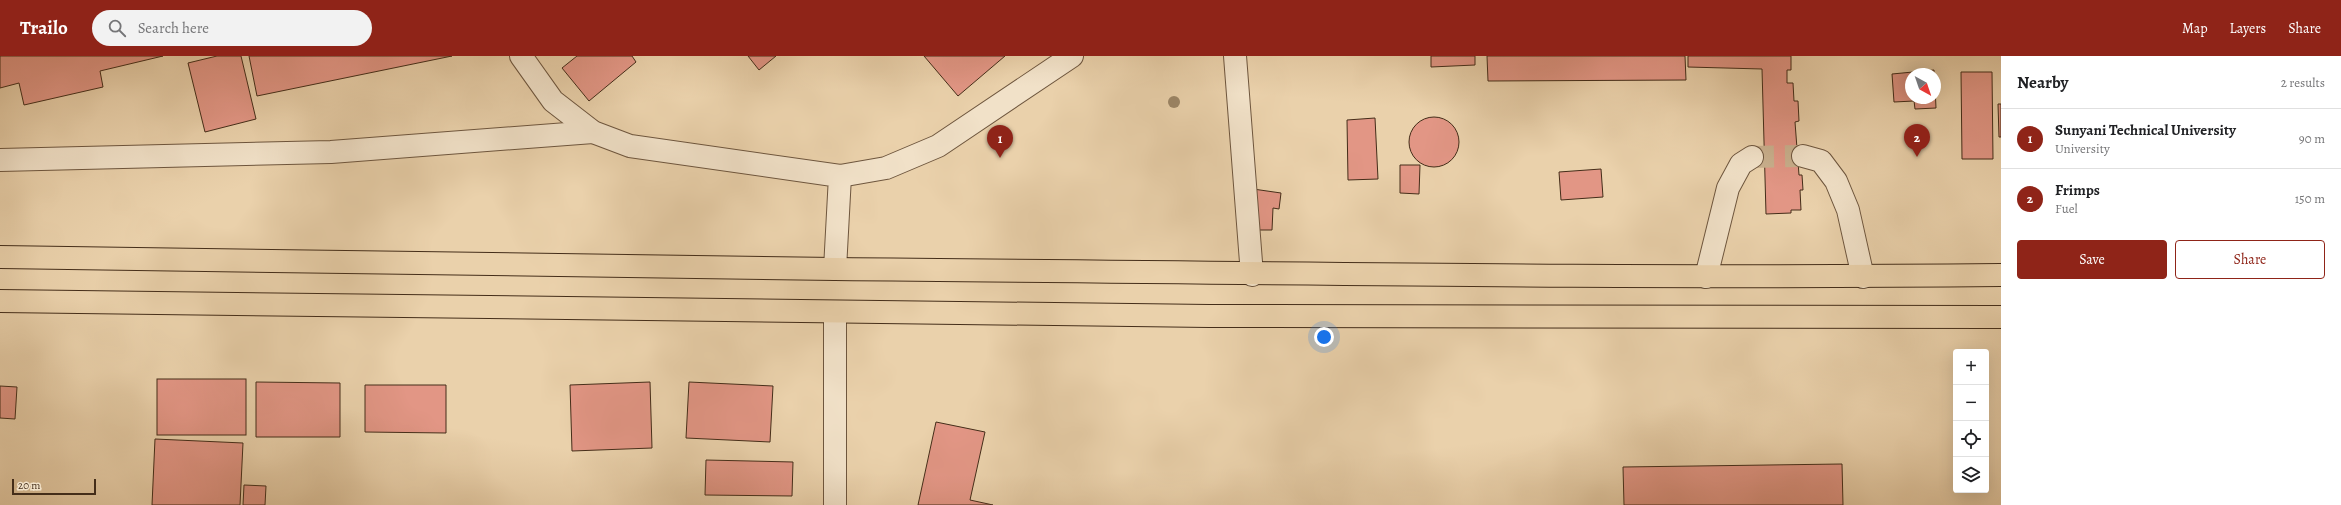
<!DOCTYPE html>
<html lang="en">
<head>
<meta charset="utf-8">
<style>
	:root { --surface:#fff; --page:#f2f2f2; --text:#202124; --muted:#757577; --line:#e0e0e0; --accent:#8f2418 }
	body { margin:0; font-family:Alegreya,serif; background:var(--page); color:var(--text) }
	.controls { position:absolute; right:12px; bottom:12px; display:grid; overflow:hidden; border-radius:4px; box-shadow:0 4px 16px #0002 }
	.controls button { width:36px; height:36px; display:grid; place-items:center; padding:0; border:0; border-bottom:1px solid var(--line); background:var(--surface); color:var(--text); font:20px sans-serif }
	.compass { position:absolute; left:1905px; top:12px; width:36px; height:36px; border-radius:50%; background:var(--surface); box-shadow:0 4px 16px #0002; rotate:140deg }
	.scale { position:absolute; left:12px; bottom:10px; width:84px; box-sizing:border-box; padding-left:4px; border:2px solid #442d19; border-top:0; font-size:11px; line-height:14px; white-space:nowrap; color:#442d19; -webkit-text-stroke:3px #f1e1c8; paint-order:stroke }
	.you { position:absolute; left:1324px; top:281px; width:14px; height:14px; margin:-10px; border:3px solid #fff; border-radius:50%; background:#1a73e8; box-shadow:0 0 0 6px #1a73e833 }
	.badge { display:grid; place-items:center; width:26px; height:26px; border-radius:50%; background:var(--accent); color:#fff; font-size:13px; font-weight:700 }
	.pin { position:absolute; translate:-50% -33px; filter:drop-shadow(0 1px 2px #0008) }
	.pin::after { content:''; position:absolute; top:21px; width:14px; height:12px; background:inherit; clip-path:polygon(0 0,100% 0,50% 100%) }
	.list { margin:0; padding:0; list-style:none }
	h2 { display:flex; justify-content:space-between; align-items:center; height:52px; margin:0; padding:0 16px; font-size:17px }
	h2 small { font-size:13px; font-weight:400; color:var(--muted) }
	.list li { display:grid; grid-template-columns:26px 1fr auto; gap:12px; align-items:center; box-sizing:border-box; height:60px; padding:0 16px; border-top:1px solid var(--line) }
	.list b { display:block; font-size:15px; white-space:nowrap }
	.list p { margin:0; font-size:13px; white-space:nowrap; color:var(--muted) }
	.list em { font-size:13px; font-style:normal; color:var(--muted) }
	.actions { display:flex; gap:8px; padding:12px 16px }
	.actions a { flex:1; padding:9px 0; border:1px solid var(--accent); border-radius:4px; text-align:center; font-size:14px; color:var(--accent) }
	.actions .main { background:var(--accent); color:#fff }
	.icon { flex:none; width:22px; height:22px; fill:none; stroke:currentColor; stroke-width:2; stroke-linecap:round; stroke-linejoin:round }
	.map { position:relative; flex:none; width:2001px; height:449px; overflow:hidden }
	header { display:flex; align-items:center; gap:24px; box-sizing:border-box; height:56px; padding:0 20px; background:var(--accent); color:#fff }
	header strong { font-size:19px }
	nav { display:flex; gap:22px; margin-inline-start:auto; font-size:14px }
	.search { width:280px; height:36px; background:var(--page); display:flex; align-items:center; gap:10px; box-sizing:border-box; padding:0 14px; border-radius:22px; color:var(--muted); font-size:15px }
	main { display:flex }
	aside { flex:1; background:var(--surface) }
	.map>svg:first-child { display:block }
	.building { fill:#e29685; stroke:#442d19 }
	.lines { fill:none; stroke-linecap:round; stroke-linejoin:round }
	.minor-tunnel { stroke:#c9b08e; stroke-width:22; stroke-dasharray:22 11; stroke-linecap:butt }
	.minor-casing { stroke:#6e563e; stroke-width:24 }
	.major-casing { stroke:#442d19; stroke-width:24 }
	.minor { stroke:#f1e1c8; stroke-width:22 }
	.major { stroke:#ead1ab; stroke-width:22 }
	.tree { fill:#9c8667 }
</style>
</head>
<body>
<header>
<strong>Trailo</strong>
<div class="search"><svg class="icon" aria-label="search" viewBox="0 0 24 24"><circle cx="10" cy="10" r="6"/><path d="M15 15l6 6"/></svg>Search here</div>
<nav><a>Map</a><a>Layers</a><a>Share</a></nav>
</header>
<main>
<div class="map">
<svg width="2001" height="449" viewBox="0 0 2001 449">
	<rect width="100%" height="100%" fill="#ead1ab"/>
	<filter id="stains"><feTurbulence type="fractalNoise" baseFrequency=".005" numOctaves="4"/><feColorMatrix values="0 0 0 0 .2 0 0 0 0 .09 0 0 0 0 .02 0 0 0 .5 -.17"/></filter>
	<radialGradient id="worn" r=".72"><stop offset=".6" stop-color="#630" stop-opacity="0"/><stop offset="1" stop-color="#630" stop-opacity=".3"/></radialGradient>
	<g class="building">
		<polygon points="0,0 163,0 100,15 103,31 24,49 19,27 0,32"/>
		<polygon points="217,0 241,0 256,63 205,76 188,7"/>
		<polygon points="249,0 452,0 257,40"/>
		<polygon points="577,0 632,0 636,6 589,45 562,12"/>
		<polygon points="748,0 776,0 759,14"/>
		<polygon points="924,0 1005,0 958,40"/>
		<polygon points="1431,0 1475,0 1475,9 1431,11"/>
		<polygon points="1487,0 1685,0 1686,24 1488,25"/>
		<polygon points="1688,0 1791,0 1791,14 1787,14 1787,27 1793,27 1794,45 1798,45 1799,65 1795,66 1799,119 1802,119 1803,134 1800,134 1801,154 1791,154 1791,157 1766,158 1762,13 1688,11"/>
		<polygon points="1934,14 1934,18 1911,18 1911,42 1935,42 1935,30 1936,52 1915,53 1914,45 1894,46 1892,18"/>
		<polygon points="1961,16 1992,16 1993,103 1962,103"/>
		<polygon points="1998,48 2001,48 2001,81 1999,81"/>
		<circle cx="1434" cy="86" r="25"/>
		<polygon points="1375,62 1378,123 1348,124 1347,64"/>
		<polygon points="1400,109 1420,109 1419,138 1400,137"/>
		<polygon points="1601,113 1603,141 1561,144 1559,116"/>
		<polygon points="1253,133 1281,137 1279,153 1273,152 1272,174 1254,174"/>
		<rect x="157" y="323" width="89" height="56"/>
		<polygon points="256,326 340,327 340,381 256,381"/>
		<polygon points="650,326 652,392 572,395 570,329"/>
		<polygon points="689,326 773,330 770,386 686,382"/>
		<polygon points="365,329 446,329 446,377 365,376"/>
		<polygon points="0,330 17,331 15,363 0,362"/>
		<polygon points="936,366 985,376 970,444 993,449 918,449"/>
		<polygon points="155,383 243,387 240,449 152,449"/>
		<polygon points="706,404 793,406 792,440 705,439"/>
		<polygon points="1842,408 1843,449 1624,449 1623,411"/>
		<polygon points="244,429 266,430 265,449 243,449"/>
	</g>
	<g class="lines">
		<polyline class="minor-tunnel" points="1752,101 1803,100"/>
		<defs>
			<g id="minor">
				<polyline points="521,0 553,45 593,76 630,90 840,120 835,213"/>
				<polyline points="1235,0 1252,219"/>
				<polyline points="1803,100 1821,105 1836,125 1848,154 1863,221"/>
				<polyline points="0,104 331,96 593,76"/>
				<polyline points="840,120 886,112 938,90 1072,0"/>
				<polyline points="1706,221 1728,132 1741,108 1752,101"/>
				<polyline points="835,256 835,449"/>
			</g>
			<g id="major">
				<path d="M0,201c278,5 556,10 835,12 388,3 777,10 1166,6"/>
				<polyline points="0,245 1209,260 2001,261"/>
			</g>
		</defs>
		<use href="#minor" class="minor-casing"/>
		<use href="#major" class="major-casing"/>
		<use href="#minor" class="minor"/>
		<use href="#major" class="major"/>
	</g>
	<circle class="tree" cx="1174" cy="46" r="6"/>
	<rect width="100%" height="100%" filter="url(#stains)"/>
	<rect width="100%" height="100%" fill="url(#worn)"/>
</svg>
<div class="controls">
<button>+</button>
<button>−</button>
<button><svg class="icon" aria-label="locate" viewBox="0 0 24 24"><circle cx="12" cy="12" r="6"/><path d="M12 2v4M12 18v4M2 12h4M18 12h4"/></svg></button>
<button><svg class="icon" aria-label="layers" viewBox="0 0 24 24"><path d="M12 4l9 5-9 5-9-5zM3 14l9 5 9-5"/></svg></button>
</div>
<svg class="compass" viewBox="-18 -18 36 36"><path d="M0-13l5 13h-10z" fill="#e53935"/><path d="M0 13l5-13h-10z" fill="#757577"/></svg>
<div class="scale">20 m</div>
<div class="you"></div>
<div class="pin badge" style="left:1000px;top:102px">1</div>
<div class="pin badge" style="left:1917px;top:101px">2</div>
</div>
<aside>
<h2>Nearby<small>2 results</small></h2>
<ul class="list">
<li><span class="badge">1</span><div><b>Sunyani Technical University</b><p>University</p></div><em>90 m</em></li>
<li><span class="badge">2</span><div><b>Frimps</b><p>Fuel</p></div><em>150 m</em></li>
</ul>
<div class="actions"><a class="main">Save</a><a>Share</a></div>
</aside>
</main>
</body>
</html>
